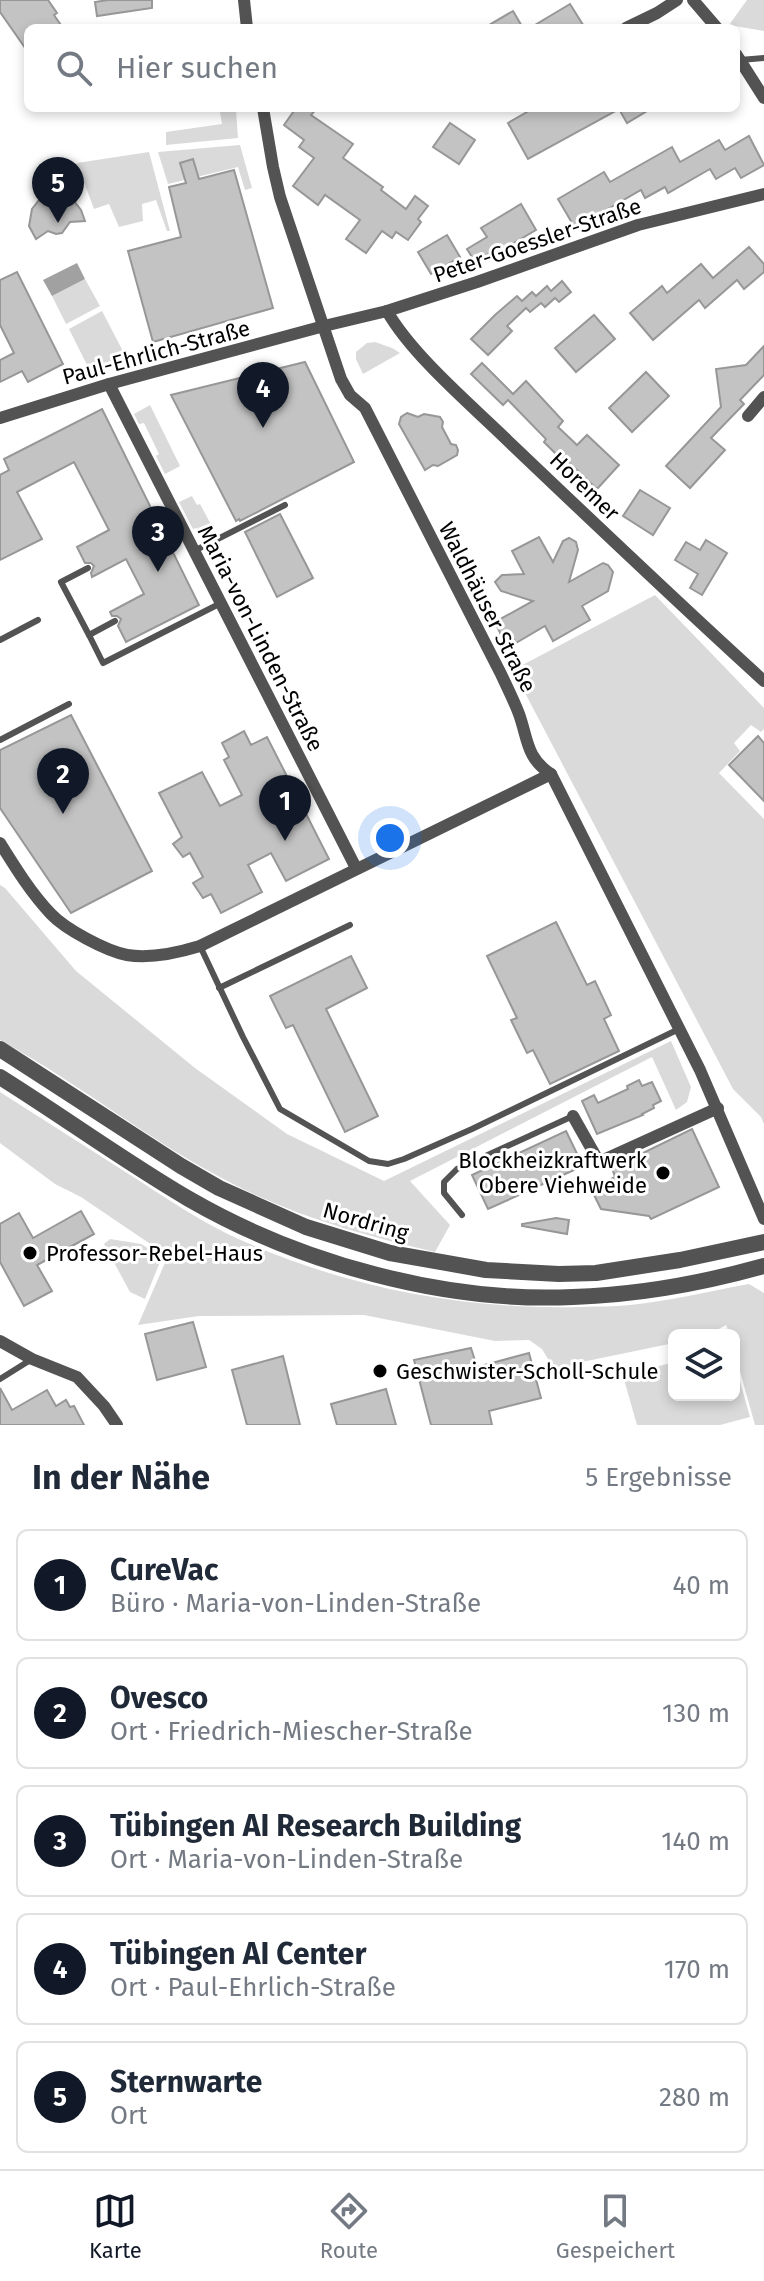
<!DOCTYPE html>
<html lang="de">
<head>
<meta charset="utf-8">
<style>
	:root { --surface:#fff; --page:#f6f6f7; --text:#1f2937; --muted:#747a83; --line:#e0e1e3; --accent:#111827 }
	body { margin:0; font-family:"Fira Sans",sans-serif; background:var(--page); color:var(--text) }
	.controls { position:absolute; right:24px; bottom:24px; display:grid; overflow:hidden; border-radius:12px; box-shadow:0 4px 12px #0003 }
	.controls button { width:72px; height:72px; display:grid; place-items:center; padding:0; border:0; border-bottom:2px solid var(--line); background:var(--surface); color:var(--text); font:40px sans-serif }
	.you { position:absolute; left:390px; top:838px; width:28px; height:28px; margin:-20px; border:6px solid #fff; border-radius:50%; background:#1a73e8; box-shadow:0 0 0 12px #1a73e833 }
	.badge { display:grid; place-items:center; width:52px; height:52px; border-radius:50%; background:var(--accent); color:#fff; font-size:26px; font-weight:700 }
	.pin { position:absolute; translate:-50% -66px; filter:drop-shadow(0 2px 4px #0008) }
	.pin::after { content:''; position:absolute; top:42px; width:28px; height:24px; background:inherit; clip-path:polygon(0 0,100% 0,50% 100%) }
	.list { margin:0; padding:0; list-style:none }
	h2 { display:flex; justify-content:space-between; align-items:center; height:104px; margin:0; padding:0 32px; font-size:34px }
	h2 small { font-size:26px; font-weight:400; color:var(--muted) }
	.list li { display:grid; grid-template-columns:52px 1fr auto; gap:24px; align-items:center; box-sizing:border-box; height:112px; margin:0 16px 16px; padding:0 16px; border:2px solid var(--line); border-radius:12px }
	.list b { display:block; font-size:30px; white-space:nowrap }
	.list p { margin:0; font-size:26px; white-space:nowrap; color:var(--muted) }
	.list em { font-size:26px; font-style:normal; color:var(--muted) }
	.icon { flex:none; width:44px; height:44px; fill:none; stroke:currentColor; stroke-width:2; stroke-linecap:round; stroke-linejoin:round }
	.map { position:relative; flex:none; width:764px; height:1425px; overflow:hidden }
	.search { position:absolute; background:var(--surface); box-shadow:0 4px 12px #0003; left:24px; right:24px; top:24px; height:88px; display:flex; align-items:center; gap:20px; box-sizing:border-box; padding:0 28px; border-radius:12px; color:var(--muted); font-size:30px }
	.sheet { height:744px; background:var(--surface) }
	nav { display:flex; justify-content:space-around; align-items:center; box-sizing:border-box; height:112px; border-top:2px solid var(--line); background:var(--surface); font-size:22px; color:var(--muted) }
	nav a { display:grid; justify-items:center; gap:4px }
	nav .on { color:var(--accent) }
	.map>svg:first-child { display:block }
	.green { fill:#dadada }
	.water { fill:#a1a1a1 }
	.building { fill:#c3c3c3; stroke:#979797; stroke-width:2 }
	.lines { fill:none; stroke-linecap:round; stroke-linejoin:round }
	.service { stroke:#535353; stroke-width:6 }
	.minor { stroke:#535353; stroke-width:12 }
	.tertiary { stroke:#535353; stroke-width:16 }
	.poi-dot { fill:#000; stroke:#fff; stroke-width:3 }
	.labels { text-anchor:middle; stroke-width:6; stroke-linejoin:round; paint-order:stroke }
	.street-label { font-size:22px; fill:#000; stroke:#fff }
	.poi-label { font-size:22px; fill:#000; stroke:#fff; text-anchor:start }
</style>
</head>
<body>
<div class="map">
<svg width="764" height="1425" viewBox="0 0 764 1425">
	<rect width="100%" height="100%" fill="#fff"/>
	<g class="green">
		<polygon points="747,0 764,0 764,31 729,25"/>
		<polygon points="236,110 238,138 166,145 166,132 222,124 220,112"/>
		<polygon points="240,145 252,188 245,190 238,167 168,184 158,152"/>
		<polygon points="149,152 170,231 167,231 156,200 142,204 143,221 119,227 109,204 94,209 77,163"/>
		<polygon points="85,279 100,306 66,324 52,296"/>
		<polygon points="102,311 126,357 88,367 69,329"/>
		<polygon points="375,342 392,348 400,353 363,374 356,359 356,352 367,343"/>
		<polygon points="150,405 180,466 165,474 156,456 159,454 144,423 139,424 134,414"/>
		<polygon points="192,496 197,505 200,504 215,532 202,539 196,528 193,529 179,502"/>
		<polygon points="655,595 764,708 764,729 761,732 751,725 734,743 740,751 719,773 764,819 764,1124 761,1117 733,1089 513,670"/>
		<path d="M0,885l5,3 71,83 119,97 92,66 97,47 287,-140 20,46 -4,15 -11,8 -24,-53 -242,124 40,44 -15,27c-69,-16 -137,-35 -202,-68 -81,-41 -153,-100 -233,-144z"/>
		<path d="M0,1092c46,29 92,59 138,88 34,22 68,45 105,61 105,47 223,69 338,66 16,-1 33,0 49,-2 39,-4 80,-14 119,-21l15,9v132h-9l-21,-75v-15h-4l-4,-10 -18,10h-34v8l-92,19 -21,11 -7,-4 -12,-20 -13,-9 -34,1 -131,-26 -165,1 -61,9 30,-69 -87,-59 -26,-13 -55,-41z"/>
		<polygon points="110,1239 141,1244 162,1257 145,1299 130,1292 104,1244"/>
		<polygon points="734,1360 750,1417 720,1425 637,1425 623,1376 674,1362 674,1395 734,1395"/>
	</g>
	<polygon class="water" points="77,263 85,279 52,296 43,280"/>
	<g class="building">
		<polygon points="0,0 48,0 57,13 54,15 63,28 28,28 28,52 0,12"/>
		<polygon points="108,0 152,0 152,8 97,16 95,2"/>
		<polygon points="570,4 585,28 530,28"/>
		<polygon points="513,11 523,28 484,28"/>
		<polygon points="296,108 317,108 311,115 353,144 343,158 383,187 381,190 406,209 415,196 428,206 418,219 421,222 408,240 396,232 392,238 382,231 366,253 346,239 360,220 325,195 318,205 293,186 314,158 299,147 304,140 284,125"/>
		<polygon points="534,108 652,108 627,123 619,109 528,159 508,123"/>
		<polygon points="450,123 475,140 459,164 433,147"/>
		<polygon points="749,136 764,165 741,178 735,168 716,179 710,169 668,193 665,187 645,198 641,190 575,228 558,199 604,172 610,182 672,147 680,162 719,140 725,150"/>
		<polygon points="193,159 199,179 234,170 273,308 153,342 128,251 181,237 169,187 186,183 180,163"/>
		<polygon points="57,195 74,201 81,210 85,221 70,222 62,233 56,234 48,231 36,239 29,226 32,209 39,200"/>
		<polygon points="521,204 536,230 497,253 495,250 475,262 467,249 487,237 481,228"/>
		<polygon points="447,235 460,257 431,274 418,252"/>
		<polygon points="749,247 764,264 764,272 744,289 737,280 705,308 699,300 653,340 630,313 662,286 667,293 701,264 713,278"/>
		<polygon points="17,272 63,364 28,382 22,371 0,382 0,360 14,353 0,325 0,280"/>
		<polygon points="562,281 571,292 559,302 555,298 545,307 541,303 530,312 526,308 507,326 512,331 488,355 471,339 495,315 517,296 522,301 532,292 536,296 547,286 551,291"/>
		<polygon points="594,315 615,339 576,372 555,348"/>
		<polygon points="764,346 764,375 740,400 744,404 711,438 725,450 690,488 666,466 721,407 716,369 746,365"/>
		<polygon points="305,362 354,462 240,521 239,519 236,521 171,395"/>
		<polygon points="482,363 513,394 526,381 563,421 558,427 577,445 587,435 619,465 597,489 564,458 562,460 544,442 546,439 508,400 503,405 471,374"/>
		<polygon points="646,372 669,396 632,432 609,408"/>
		<polygon points="102,409 199,605 126,642 118,626 121,619 117,616 112,616 110,612 144,594 126,559 92,577 91,573 94,566 91,563 85,563 77,547 109,530 74,462 17,492 42,539 0,560 0,475 9,470 4,459"/>
		<polygon points="407,413 418,417 424,414 440,417 443,422 442,427 451,444 456,445 458,450 457,455 438,466 433,465 425,470 399,424 401,417"/>
		<polygon points="640,490 670,508 653,535 623,516"/>
		<polygon points="280,514 313,578 277,597 245,532"/>
		<polygon points="539,537 553,562 563,541 569,538 576,542 578,550 569,582 603,563 608,565 613,572 608,591 582,606 590,620 553,641 545,626 516,643 513,638 501,635 495,622 533,601 501,591 495,582 502,575 524,574 512,551"/>
		<polygon points="706,540 727,553 702,595 690,588 698,574 675,560 686,542 700,550"/>
		<polygon points="71,715 152,871 71,913 0,808 0,750"/>
		<polygon points="244,731 251,745 267,737 329,859 286,881 271,853 248,865 262,892 221,913 211,894 203,898 193,883 203,877 190,853 183,857 173,844 182,837 159,793 202,772 220,806 242,795 224,760 229,757 222,743"/>
		<polygon points="758,736 764,743 764,801 729,765"/>
		<polygon points="556,922 587,985 595,981 611,1015 604,1019 619,1051 550,1084 533,1050 527,1053 511,1020 517,1018 487,956"/>
		<polygon points="351,956 367,988 326,1009 378,1116 345,1132 293,1025 286,1028 270,996"/>
		<polygon points="639,1080 642,1086 652,1082 661,1101 653,1105 654,1108 642,1114 643,1115 597,1134 582,1101 594,1095 598,1103 628,1089 627,1086"/>
		<polygon points="692,1129 719,1187 651,1219 649,1216 601,1209 591,1189 615,1177 612,1168"/>
		<polygon points="566,1131 583,1166 488,1209 472,1175"/>
		<polygon points="81,1211 94,1234 37,1265 52,1291 24,1306 0,1262 0,1224 19,1213 33,1238"/>
		<polygon points="556,1218 569,1220 567,1234 522,1226 522,1224"/>
		<polygon points="193,1322 206,1367 157,1380 145,1334"/>
		<polygon points="471,1348 477,1367 529,1353 541,1398 489,1411 492,1425 431,1425 414,1360"/>
		<polygon points="283,1356 300,1425 247,1425 232,1370"/>
		<polygon points="0,1388 12,1410 47,1390 56,1406 66,1400 70,1407 74,1406 84,1425 0,1425"/>
		<polygon points="386,1389 396,1425 337,1425 331,1404"/>
	</g>
	<g class="lines">
		<g class="service">
			<polyline points="740,60 764,58"/>
			<polyline points="194,551 285,505"/>
			<polyline points="88,568 61,582 89,635"/>
			<polyline points="115,621 89,635 103,663 221,603"/>
			<polyline points="0,640 38,620"/>
			<polyline points="0,740 69,704"/>
			<polyline points="200,946 243,1037 280,1109 369,1161 388,1164 404,1159 472,1129 679,1029"/>
			<polyline points="219,988 350,925"/>
			<polyline points="462,1215 444,1193 444,1182 457,1169 573,1116"/>
			<polyline points="0,1379 32,1359"/>
		</g>
		<g class="minor">
			<polyline points="244,0 247,28"/>
			<polyline points="693,0 717,28"/>
			<polyline points="626,28 657,13 677,0"/>
			<polyline points="736,54 764,98"/>
			<path d="M263,108l10,59 7,30 61,182 9,16 15,13 136,266c6,13 13,27 18,40 9,25 7,44 32,60l149,296 64,149"/>
			<path d="M387,311c25,44 83,93 120,129 85,81 170,162 257,241"/>
			<polyline points="109,384 356,868"/>
			<polyline points="748,416 764,397"/>
			<polyline points="0,418 109,384 324,326 387,311 477,282 638,225 764,194"/>
			<path d="M0,843c15,24 31,50 51,71 14,15 55,37 76,41 23,4 50,-2 73,-9l351,-172"/>
			<polyline points="573,1116 599,1162 718,1108"/>
			<polyline points="0,1341 32,1359 77,1377 104,1406 117,1425"/>
		</g>
		<g class="tertiary">
			<polyline points="0,1049 181,1166 219,1188 306,1227 390,1253 486,1270 559,1274 596,1273 680,1260 764,1242"/>
			<path d="M0,1077c64,40 124,84 189,122 111,64 255,104 384,98 63,-2 130,-14 191,-31"/>
		</g>
	</g>
	<g class="poi-dot">
		<circle cx="663" cy="1173" r="8"/>
		<circle cx="30" cy="1253" r="8"/>
		<circle cx="380" cy="1371" r="8"/>
	</g>
	<g class="labels">
		<g class="street-label">
			<text transform="translate(537 240) rotate(-19)" y="8">Peter-Goessler-Straße</text>
			<text transform="translate(156 352) rotate(-15)" y="8">Paul-Ehrlich-Straße</text>
			<text transform="translate(585 486) rotate(44)" y="8">Horemer</text>
			<text transform="translate(488 607) rotate(63)" y="8">Waldhäuser Straße</text>
			<text transform="translate(261 638) rotate(63)" y="8">Maria-von-Linden-Straße</text>
			<text transform="translate(366 1221) rotate(16)" y="8">Nordring</text>
		</g>
		<g class="poi-label">
			<text x="647" y="1168" text-anchor="end">Blockheizkraftwerk<tspan x="647" dy="25">Obere Viehweide</tspan></text>
			<text x="46" y="1261">Professor-Rebel-Haus</text>
			<text x="396" y="1379">Geschwister-Scholl-Schule</text>
		</g>
	</g>
</svg>
<div class="controls">
<button><svg class="icon" aria-label="layers" viewBox="0 0 24 24"><path d="M12 4l9 5-9 5-9-5zM3 14l9 5 9-5"/></svg></button>
</div>
<div class="you"></div>
<div class="pin badge" style="left:285px;top:841px">1</div>
<div class="pin badge" style="left:63px;top:814px">2</div>
<div class="pin badge" style="left:158px;top:572px">3</div>
<div class="pin badge" style="left:263px;top:428px">4</div>
<div class="pin badge" style="left:58px;top:223px">5</div>
<div class="search"><svg class="icon" aria-label="search" viewBox="0 0 24 24"><circle cx="10" cy="10" r="6"/><path d="M15 15l6 6"/></svg>Hier suchen</div>
</div>
<section class="sheet">
<h2>In der Nähe<small>5 Ergebnisse</small></h2>
<ul class="list">
<li><span class="badge">1</span><div><b>CureVac</b><p>Büro · Maria-von-Linden-Straße</p></div><em>40 m</em></li>
<li><span class="badge">2</span><div><b>Ovesco</b><p>Ort · Friedrich-Miescher-Straße</p></div><em>130 m</em></li>
<li><span class="badge">3</span><div><b>Tübingen AI Research Building</b><p>Ort · Maria-von-Linden-Straße</p></div><em>140 m</em></li>
<li><span class="badge">4</span><div><b>Tübingen AI Center</b><p>Ort · Paul-Ehrlich-Straße</p></div><em>170 m</em></li>
<li><span class="badge">5</span><div><b>Sternwarte</b><p>Ort</p></div><em>280 m</em></li>
</ul>
</section>
<nav>
<a class="on"><svg class="icon" aria-label="map" viewBox="0 0 24 24"><path d="M3 6l6-2 6 2 6-2v14l-6 2-6-2-6 2zM9 4v14M15 6v14"/></svg>Karte</a>
<a><svg class="icon" aria-label="directions" viewBox="0 0 24 24"><path d="M12 3l9 9-9 9-9-9zM9 14v-3h6M13 9l2 2-2 2"/></svg>Route</a>
<a><svg class="icon" aria-label="saved" viewBox="0 0 24 24"><path d="M7 4h10v16l-5-4-5 4z"/></svg>Gespeichert</a>
</nav>
</body>
</html>
